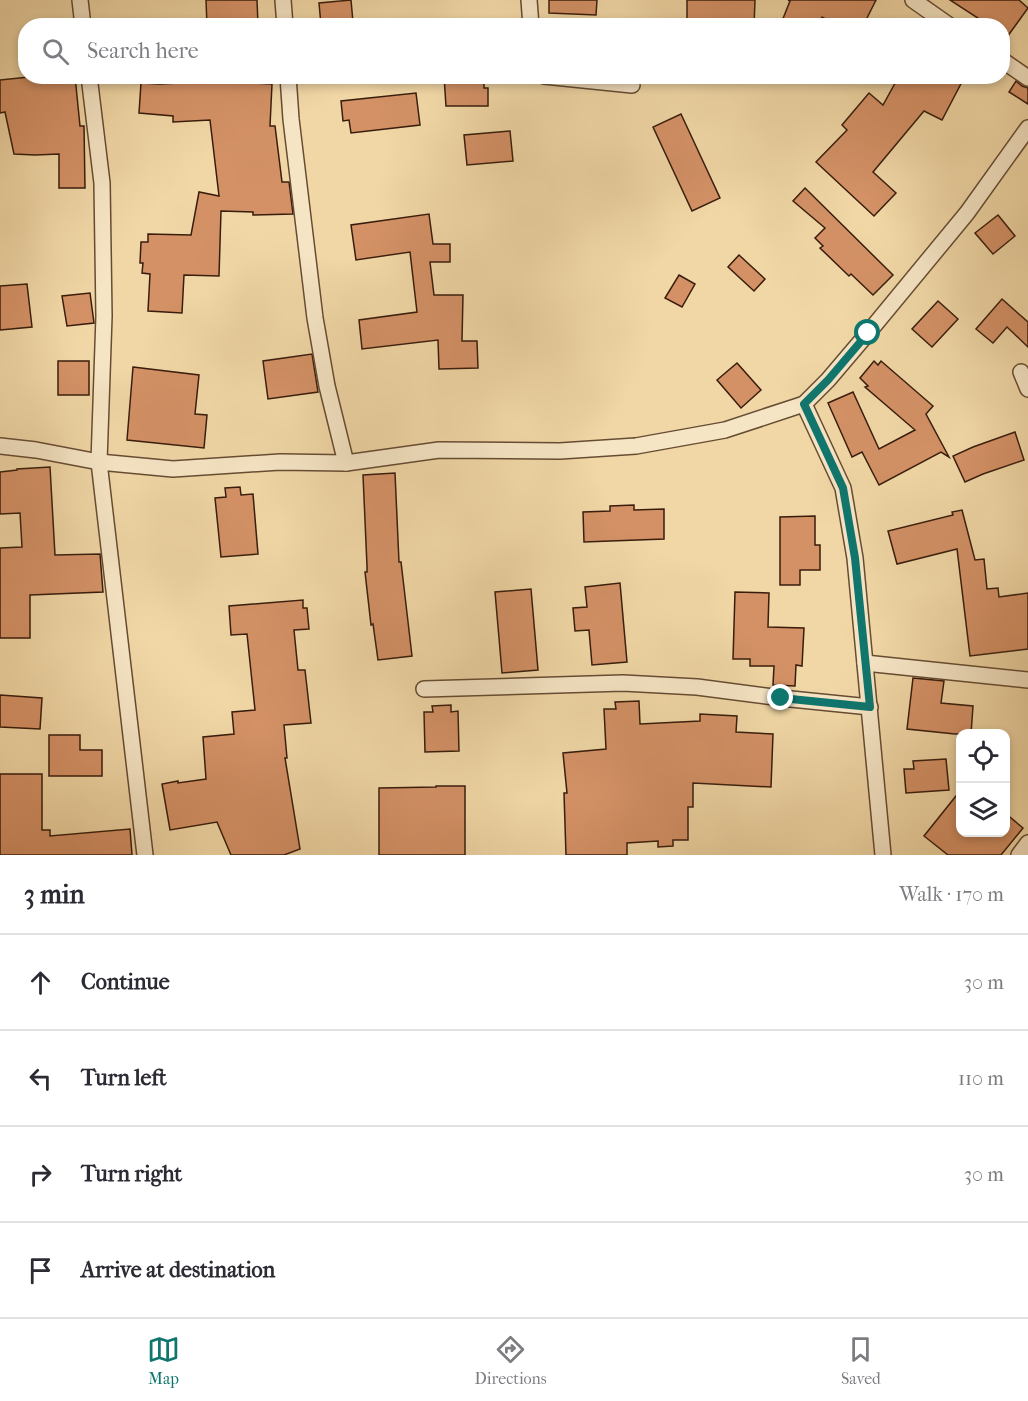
<!DOCTYPE html>
<html lang="en">
<head>
<meta charset="utf-8">
<style>
	:root { --surface:#fff; --page:#f2f2f3; --text:#2b2b33; --muted:#7c7c81; --line:#e1e1e2; --accent:#0f766e }
	body { margin:0; font-family:"IM FELL French Canon",serif; background:var(--page); color:var(--text) }
	.controls { position:absolute; right:18px; bottom:18px; display:grid; overflow:hidden; border-radius:12px; box-shadow:0 3px 9px #0003 }
	.controls button { width:54px; height:54px; display:grid; place-items:center; padding:0; border:0; border-bottom:2px solid var(--line); background:var(--surface); color:var(--text); font:30px sans-serif }
	.stop { position:absolute; width:18px; height:18px; margin:-14px; border:4px solid #0f766e; border-radius:50%; background:#fff }
	.stop.end { background:#0f766e; border-color:#fff; box-shadow:0 2px 6px #0008 }
	.list { margin:0; padding:0; list-style:none }
	h2 { display:flex; justify-content:space-between; align-items:center; height:78px; margin:0; padding:0 24px; font-size:26px }
	h2 small { font-size:20px; font-weight:400; color:var(--muted) }
	.list li { display:grid; grid-template-columns:39px 1fr auto; gap:18px; align-items:center; box-sizing:border-box; height:96px; padding:0 24px; border-top:2px solid var(--line) }
	.list b { display:block; font-size:22px; white-space:nowrap }
	.list em { font-size:20px; font-style:normal; color:var(--muted) }
	.icon { flex:none; width:33px; height:33px; fill:none; stroke:currentColor; stroke-width:2; stroke-linecap:round; stroke-linejoin:round }
	.map { position:relative; flex:none; width:1028px; height:855px; overflow:hidden }
	.search { position:absolute; background:var(--surface); box-shadow:0 3px 9px #0003; left:18px; right:18px; top:18px; height:66px; display:flex; align-items:center; gap:15px; box-sizing:border-box; padding:0 21px; border-radius:24px; color:var(--muted); font-size:22px }
	.sheet { height:462px; background:var(--surface) }
	nav { display:flex; justify-content:space-around; align-items:center; box-sizing:border-box; height:84px; border-top:2px solid var(--line); background:var(--surface); font-size:16px; color:var(--muted) }
	nav a { display:grid; justify-items:center; gap:3px }
	nav .on { color:var(--accent) }
	.map>svg:first-child { display:block }
	.building { fill:#d49166; stroke:#381d0d; stroke-width:1.5 }
	.lines { fill:none; stroke-linecap:round; stroke-linejoin:round }
	.street-casing { stroke:#664c33; stroke-width:18 }
	.street { stroke:#f6e5c5; stroke-width:15 }
	.route { stroke:#0f766e; stroke-width:8 }
</style>
</head>
<body>
<div class="map">
<svg width="1028" height="855" viewBox="0 0 1028 855">
	<rect width="100%" height="100%" fill="#f1d7a6"/>
	<filter id="stains"><feTurbulence type="fractalNoise" baseFrequency=".00333" numOctaves="4"/><feColorMatrix values="0 0 0 0 .2 0 0 0 0 .09 0 0 0 0 .02 0 0 0 .5 -.17"/></filter>
	<radialGradient id="worn" r=".72"><stop offset=".6" stop-color="#630" stop-opacity="0"/><stop offset="1" stop-color="#630" stop-opacity=".3"/></radialGradient>
	<g class="building">
		<polygon points="206,0 257,0 258,24 207,26"/>
		<polygon points="351,0 353,22 321,25 319,3"/>
		<polygon points="549,0 597,0 596,15 549,13"/>
		<polygon points="687,0 755,0 754,26 726,26 726,19 687,19"/>
		<polygon points="788,0 876,0 863,26 839,26 822,17 818,26 780,26 790,1"/>
		<polygon points="950,0 1019,0 1028,8 1002,44 1002,26 990,26"/>
		<polygon points="39,76 75,76 80,126 84,126 85,188 59,188 59,154 35,155 14,154 5,112 0,113 0,80"/>
		<polygon points="444,76 484,76 484,88 488,88 488,106 446,106"/>
		<polygon points="899,76 965,76 942,120 924,111 873,172 896,193 874,216 816,162 847,130 842,125 869,93 883,105"/>
		<polygon points="217,81 272,84 270,126 275,126 282,182 289,182 293,214 253,215 253,212 221,211 219,276 184,275 182,313 148,311 150,274 142,273 143,263 140,263 141,242 148,242 148,234 191,235 199,192 219,196 210,120 173,122 173,116 139,113 141,83 160,84"/>
		<polygon points="1016,81 1022,86 1028,88 1028,104 1009,92"/>
		<polygon points="416,93 420,125 351,133 349,120 343,121 341,101"/>
		<polygon points="681,114 720,198 692,211 653,127"/>
		<polygon points="510,131 513,161 467,165 464,135"/>
		<polygon points="805,188 893,275 873,295 851,274 849,276 820,248 823,246 815,238 825,228 793,201"/>
		<polygon points="429,214 433,244 450,244 450,262 430,262 434,295 463,295 462,341 477,341 478,368 439,369 438,340 362,349 359,320 417,312 410,252 356,260 351,225"/>
		<polygon points="998,215 1015,236 993,254 975,233"/>
		<polygon points="739,255 765,279 754,291 728,267"/>
		<polygon points="679,275 695,284 682,307 665,298"/>
		<polygon points="27,284 32,327 0,330 0,286"/>
		<polygon points="90,293 94,323 67,326 62,296"/>
		<polygon points="1002,299 1028,322 1028,347 1007,327 993,343 976,329"/>
		<polygon points="938,301 958,319 932,347 912,329"/>
		<polygon points="312,354 318,392 268,399 263,361"/>
		<rect x="58" y="361" width="31" height="34"/>
		<polygon points="874,361 878,365 881,361 933,406 926,414 949,457 941,452 879,485 862,452 852,457 828,403 853,392 879,449 915,430 865,387 868,386 860,378"/>
		<polygon points="737,363 761,390 741,408 717,380"/>
		<polygon points="133,367 199,375 195,414 207,415 204,448 127,440"/>
		<polygon points="1015,432 1024,460 983,474 965,482 953,456 973,447"/>
		<polygon points="50,467 55,555 100,554 103,592 30,595 30,638 0,638 0,548 22,547 20,513 0,514 0,472 17,470 17,469"/>
		<polygon points="395,473 399,562 401,562 412,656 378,660 373,624 371,625 365,572 367,572 367,566 363,475"/>
		<polygon points="240,487 241,495 253,494 258,554 221,557 215,498 226,497 225,488"/>
		<polygon points="634,505 634,510 664,509 664,539 584,542 583,512 610,511 610,506"/>
		<polygon points="962,510 975,560 984,559 987,589 998,588 999,597 1028,593 1028,649 970,656 957,549 897,564 888,531 953,515 952,512"/>
		<polygon points="815,516 815,545 820,545 820,570 800,570 800,585 780,585 780,517"/>
		<polygon points="620,583 627,662 592,665 589,630 575,631 573,608 587,607 585,587"/>
		<polygon points="531,589 538,670 502,673 495,592"/>
		<polygon points="735,592 769,593 768,627 804,628 802,666 796,665 795,686 773,685 774,666 750,666 750,659 733,659"/>
		<polygon points="303,600 303,608 307,608 309,629 294,630 298,670 305,670 311,723 284,725 287,758 285,758 300,849 284,855 231,855 217,822 170,830 162,784 178,781 178,783 206,779 203,737 234,734 232,712 255,710 247,634 231,635 229,606"/>
		<polygon points="913,678 944,681 941,703 973,706 971,734 955,734 907,729"/>
		<polygon points="0,695 42,698 40,729 0,727"/>
		<polygon points="639,701 640,724 700,721 700,714 737,716 736,732 773,734 771,787 693,783 693,807 688,807 688,840 673,840 673,846 658,847 658,841 627,843 627,855 566,855 564,793 567,793 563,753 606,749 604,709 616,709 615,702"/>
		<polygon points="451,705 451,712 458,711 459,751 425,752 424,712 433,712 432,706"/>
		<polygon points="49,735 80,735 80,750 102,750 102,776 49,776"/>
		<polygon points="946,759 949,790 906,793 904,769 914,769 913,761"/>
		<polygon points="0,774 42,774 42,830 50,830 50,836 130,829 132,855 0,855"/>
		<polygon points="436,786 465,786 465,855 379,855 379,788 436,787"/>
		<polygon points="960,791 960,832 1005,832 1005,813 1023,828 1001,855 948,855 924,836"/>
	</g>
	<g class="lines">
		<defs>
			<g id="street">
				<polyline points="80,0 83,26"/>
				<polyline points="283,0 285,26"/>
				<polyline points="529,0 531,26"/>
				<polyline points="913,0 950,26"/>
				<polyline points="1002,60 1028,78"/>
				<polyline points="89,76 102,183 104,316 99,462 145,855"/>
				<polyline points="288,76 291,119 315,318 327,386 346,463"/>
				<polyline points="544,76 632,85"/>
				<polyline points="1021,372 1028,389"/>
				<polyline points="0,446 36,450 99,462 173,469 280,462 346,463 439,450 560,451 636,446 725,430 804,404"/>
				<polyline points="865,663 1028,680"/>
				<polyline points="424,689 623,683 697,687 781,698 870,707"/>
				<polyline points="883,855 855,558 843,488 804,404 828,380 868,333 967,213 1028,128"/>
				<polyline points="1019,855 1028,843"/>
			</g>
		</defs>
		<use href="#street" class="street-casing"/>
		<use href="#street" class="street"/>
	</g>
	<g class="lines">
		<polyline class="route" points="781,698 870,707 855,558 843,488 804,404 828,380 868,333"/>
	</g>
	<rect width="100%" height="100%" filter="url(#stains)"/>
	<rect width="100%" height="100%" fill="url(#worn)"/>
</svg>
<div class="controls">
<button><svg class="icon" aria-label="locate" viewBox="0 0 24 24"><circle cx="12" cy="12" r="6"/><path d="M12 2v4M12 18v4M2 12h4M18 12h4"/></svg></button>
<button><svg class="icon" aria-label="layers" viewBox="0 0 24 24"><path d="M12 4l9 5-9 5-9-5zM3 14l9 5 9-5"/></svg></button>
</div>
<div class="stop" style="left:868px;top:333px"></div>
<div class="stop end" style="left:781px;top:698px"></div>
<div class="search"><svg class="icon" aria-label="search" viewBox="0 0 24 24"><circle cx="10" cy="10" r="6"/><path d="M15 15l6 6"/></svg>Search here</div>
</div>
<section class="sheet">
<h2>3 min<small>Walk · 170 m</small></h2>
<ul class="list">
<li><svg class="icon" aria-label="ahead" viewBox="0 0 24 24"><path d="M12 20V5M6 11l6-6 6 6"/></svg><div><b>Continue</b></div><em>30 m</em></li>
<li><svg class="icon" aria-label="left" viewBox="0 0 24 24"><path d="M17 20v-9H6M10 6l-5 5 5 5"/></svg><div><b>Turn left</b></div><em>110 m</em></li>
<li><svg class="icon" aria-label="right" viewBox="0 0 24 24"><path d="M7 20v-9h11M14 6l5 5-5 5"/></svg><div><b>Turn right</b></div><em>30 m</em></li>
<li><svg class="icon" aria-label="arrive" viewBox="0 0 24 24"><path d="M6 21V4h12l-3 4 3 4H6"/></svg><div><b>Arrive at destination</b></div></li>
</ul>
</section>
<nav>
<a class="on"><svg class="icon" aria-label="map" viewBox="0 0 24 24"><path d="M3 6l6-2 6 2 6-2v14l-6 2-6-2-6 2zM9 4v14M15 6v14"/></svg>Map</a>
<a><svg class="icon" aria-label="directions" viewBox="0 0 24 24"><path d="M12 3l9 9-9 9-9-9zM9 14v-3h6M13 9l2 2-2 2"/></svg>Directions</a>
<a><svg class="icon" aria-label="saved" viewBox="0 0 24 24"><path d="M7 4h10v16l-5-4-5 4z"/></svg>Saved</a>
</nav>
</body>
</html>
